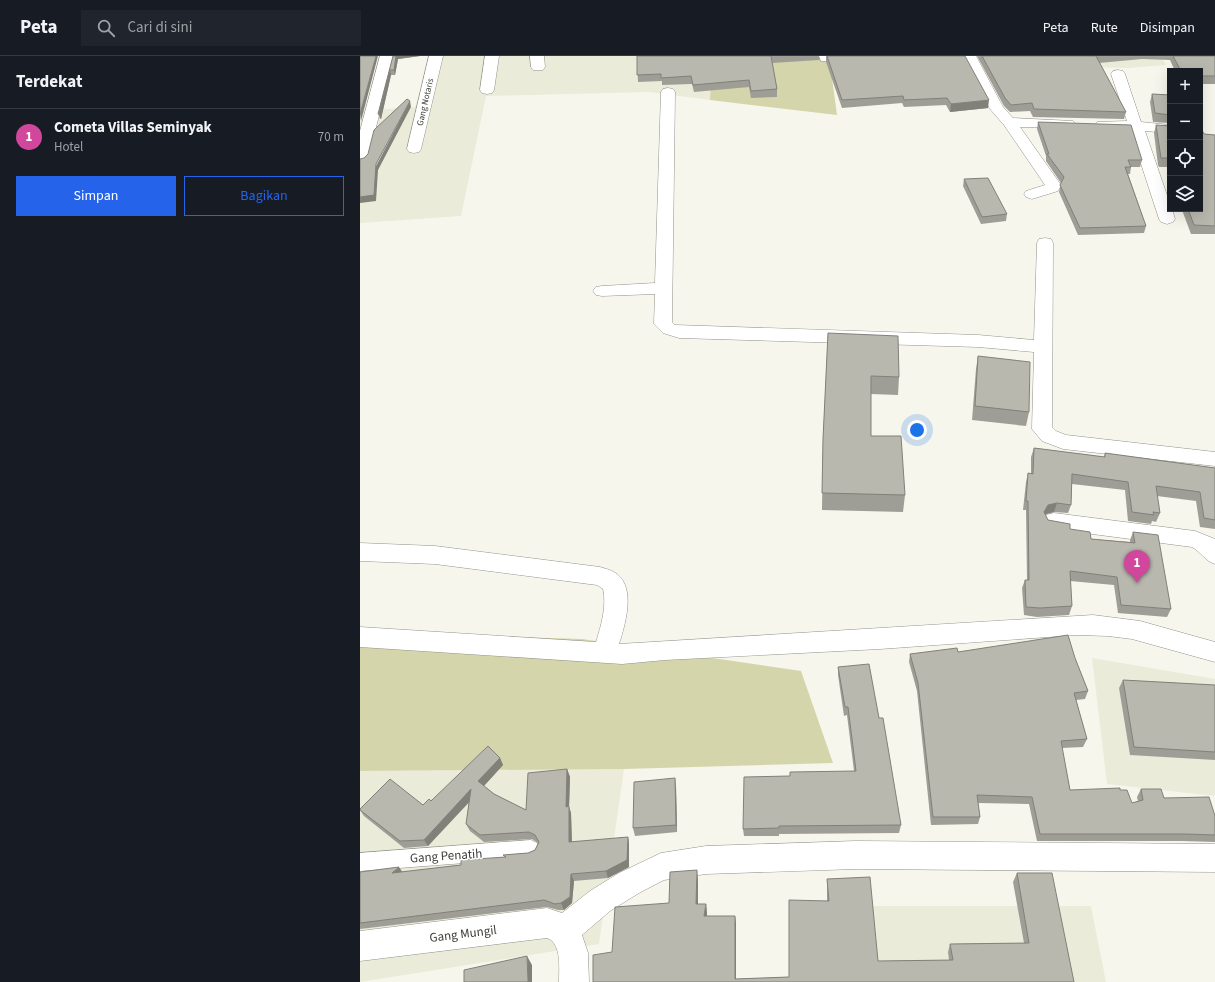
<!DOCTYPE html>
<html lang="id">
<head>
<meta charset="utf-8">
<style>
	:root { --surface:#171b24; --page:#20242c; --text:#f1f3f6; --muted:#9ea1a6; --line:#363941; --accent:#2563eb }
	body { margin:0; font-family:"Source Sans 3",sans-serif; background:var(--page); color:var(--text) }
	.controls { position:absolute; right:12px; top:12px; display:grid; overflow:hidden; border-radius:0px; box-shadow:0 4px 16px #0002 }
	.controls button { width:36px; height:36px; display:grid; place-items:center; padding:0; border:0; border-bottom:1px solid var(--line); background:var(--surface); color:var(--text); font:20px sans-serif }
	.you { position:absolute; left:557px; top:374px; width:14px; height:14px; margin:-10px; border:3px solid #fff; border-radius:50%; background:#1a73e8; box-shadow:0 0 0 6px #1a73e833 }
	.badge { display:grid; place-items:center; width:26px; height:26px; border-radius:50%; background:var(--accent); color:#fff; font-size:13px; font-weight:700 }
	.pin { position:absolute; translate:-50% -33px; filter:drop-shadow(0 1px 2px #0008) }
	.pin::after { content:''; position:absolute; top:21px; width:14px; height:12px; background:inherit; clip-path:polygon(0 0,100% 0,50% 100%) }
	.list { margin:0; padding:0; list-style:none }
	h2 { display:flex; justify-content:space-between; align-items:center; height:52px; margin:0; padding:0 16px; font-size:17px }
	h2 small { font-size:13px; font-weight:400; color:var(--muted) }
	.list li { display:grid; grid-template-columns:26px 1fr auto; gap:12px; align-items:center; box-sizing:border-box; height:56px; padding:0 16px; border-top:1px solid var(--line) }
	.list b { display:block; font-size:15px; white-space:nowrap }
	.list p { margin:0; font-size:13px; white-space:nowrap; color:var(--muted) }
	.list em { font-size:13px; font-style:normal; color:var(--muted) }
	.actions { display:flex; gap:8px; padding:12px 16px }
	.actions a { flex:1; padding:9px 0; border:1px solid var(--accent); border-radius:0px; text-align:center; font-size:14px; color:var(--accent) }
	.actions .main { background:var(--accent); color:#fff }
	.icon { flex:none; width:22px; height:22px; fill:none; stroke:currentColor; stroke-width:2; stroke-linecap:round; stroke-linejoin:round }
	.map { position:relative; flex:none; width:855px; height:926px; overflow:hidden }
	header { display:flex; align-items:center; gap:24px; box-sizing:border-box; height:56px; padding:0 20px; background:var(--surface); border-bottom:1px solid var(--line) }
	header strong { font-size:19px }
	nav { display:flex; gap:22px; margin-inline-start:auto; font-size:14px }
	.search { width:280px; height:36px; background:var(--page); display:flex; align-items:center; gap:10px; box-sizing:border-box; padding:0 14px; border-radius:0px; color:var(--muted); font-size:15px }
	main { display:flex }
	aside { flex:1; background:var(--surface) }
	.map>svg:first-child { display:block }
	.built { fill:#ebebda }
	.green { fill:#d5d5ac }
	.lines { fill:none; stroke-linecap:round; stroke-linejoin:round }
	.service-casing { stroke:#92928a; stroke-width:1 }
	.minor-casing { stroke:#92928a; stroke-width:1 }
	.service { fill:#fff; fill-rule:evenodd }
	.minor { fill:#fff; fill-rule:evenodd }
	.wall { fill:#9e9e96 }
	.shaded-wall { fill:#81817a }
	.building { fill:#b8b8af; stroke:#81817a }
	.labels { text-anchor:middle; stroke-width:3; stroke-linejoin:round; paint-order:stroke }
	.far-street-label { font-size:9px; fill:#3d3d39; stroke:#fff }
	.near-street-label { font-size:13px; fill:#3d3d39; stroke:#fff }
</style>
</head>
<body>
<header>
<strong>Peta</strong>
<div class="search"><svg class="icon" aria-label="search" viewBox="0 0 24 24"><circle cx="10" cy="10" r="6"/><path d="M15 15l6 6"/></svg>Cari di sini</div>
<nav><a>Peta</a><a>Rute</a><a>Disimpan</a></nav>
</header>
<main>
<aside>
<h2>Terdekat<small></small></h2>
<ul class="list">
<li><span class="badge" style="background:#d1479c">1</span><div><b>Cometa Villas Seminyak</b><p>Hotel</p></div><em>70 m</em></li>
</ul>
<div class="actions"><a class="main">Simpan</a><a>Bagikan</a></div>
</aside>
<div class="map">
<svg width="855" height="926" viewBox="0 0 855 926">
	<rect width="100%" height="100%" fill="#f6f6ed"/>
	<g class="built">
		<polygon points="72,0 352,0 350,44 290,36 126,40 101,160 0,167 0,55 55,51"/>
		<polygon points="801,0 806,9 769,12 671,10"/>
		<polygon points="732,602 855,623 855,740 747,728"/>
		<polygon points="264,713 239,888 0,926 0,715"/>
		<polygon points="430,850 731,850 746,926 433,926"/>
	</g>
	<g class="green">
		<polygon points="352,0 469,0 477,59 350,44"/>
		<polygon points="0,576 222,583 441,615 473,707 264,713 0,715"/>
	</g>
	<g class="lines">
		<defs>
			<polygon id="service" points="171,784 177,787 180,793 177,799 171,802 0,815 0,797"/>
			<g id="minor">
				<polygon points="20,0 34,0 8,103 5,106 0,108 0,75"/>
				<polygon points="69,0 83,0 61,93 59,96 54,97 49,96 47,93"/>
				<polygon points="125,0 139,0 134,34 132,37 127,38 122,37 120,34"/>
				<polygon points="170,0 184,0 185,11 183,14 173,14 171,11"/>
				<polygon points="459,0 473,0 471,5 461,5"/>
				<polygon points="602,0 616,0 643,51 653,62 713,65 715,68 713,71 708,72 660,71 701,129 698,135 672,143 666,141 664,138 666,135 685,129 644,69 630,53"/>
				<polygon points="758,14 763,15 765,18 781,66 810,69 810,77 785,75 810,148 810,153 812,153 815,163 813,166 807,168 801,166 799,163 770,74 737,72 735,69 737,66 767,65 751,18 753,15"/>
				<polygon points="308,32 313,33 315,36 312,266 315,269 618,279 674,284 677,187 679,183 685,182 691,183 693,187 692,371 696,375 706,379 855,396 855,410 703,393 682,385 672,373 674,296 618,291 319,282 303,277 294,268 295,238 242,240 236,239 233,235 236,231 242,230 295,227 301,36 303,33"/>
				<path d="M694,457l141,18 20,8v25c-10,-3 -14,-12 -23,-17l-138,-18 -8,-2 -3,-6 3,-6z"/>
				<path d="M0,487l75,3 165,21c6,2 12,3 17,7 19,15 8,51 2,70l474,-29 47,6 75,21v20l-83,-23 -24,-3 -31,-1 -197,14 -215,11 -43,4 -262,-17v-20l236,15c5,-16 11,-36 7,-53l-6,-4 -162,-21 -75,-3z"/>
				<path d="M496,785l359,3v28l-359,-3 -150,5 -42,6 -25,13 -29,18 -28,24 6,18 1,29h-30c0,-13 3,-39 -12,-44l-187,23v-30l187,-23 15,5 28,-22 29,-18 42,-20 45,-7z"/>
			</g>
		</defs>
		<use href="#service" class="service-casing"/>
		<use href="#minor" class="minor-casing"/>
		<use href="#service" class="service"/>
		<use href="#minor" class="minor"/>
	</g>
	<g class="wall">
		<polygon points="33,0 60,0 38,3 35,19 31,19 21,63 20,63 18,58"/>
		<polygon points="277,0 459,0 459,4 412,7 417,33 417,41 391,42 389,31 334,36 332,28 302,29 302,25 278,26"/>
		<polygon points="466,0 628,52 590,56 586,49 544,51 542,47 482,52 466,6"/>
		<polygon points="617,0 855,0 855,28 840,28 840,15 815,15 810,4 782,3 739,7 766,56 764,63 673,61 670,55 650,56 644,50"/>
		<polygon points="792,38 810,39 810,67 793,66 790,46"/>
		<polygon points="678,66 782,104 780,111 771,111 770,118 768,118 786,170 784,177 718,179 699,136 701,127 686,105 686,100 677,73"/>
		<polygon points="796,69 810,70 810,111 799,111 798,109 794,77"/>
		<polygon points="844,78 855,79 855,178 831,178 822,154 822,153 840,153"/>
		<polygon points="604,123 647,158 646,165 621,168 603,130"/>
		<polygon points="468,277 539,321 538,339 511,338 511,380 545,439 543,456 462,454 463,383"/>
		<polygon points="618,300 669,356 666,370 612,364 616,313"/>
		<polygon points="674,392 744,401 745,397 855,412 855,473 840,471 836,445 797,440 800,457 796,466 792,465 791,468 768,465 765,434 712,428 711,449 708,457 694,456 685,458 688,464 731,483 770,486 770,484 773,476 811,553 807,561 758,557 754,529 710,525 712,550 709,559 677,561 664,559 662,532 665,524 667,524 666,454 663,454 666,426 668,417 671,418 671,401"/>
		<polygon points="598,596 715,602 728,635 725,643 716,644 727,683 723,691 702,692 710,734 760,734 772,747 778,745 777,741 781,733 855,760 855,786 822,785 677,785 669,748 618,747 620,761 618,768 571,769 557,635 549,606 550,598"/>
		<polygon points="478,611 519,662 541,769 539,777 419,778 419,780 384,780 383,773 494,715 487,659 484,660 478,619"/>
		<polygon points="763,624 855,629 855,704 770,699 759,632"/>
		<polygon points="140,702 143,709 124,730 134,738 166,754 207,713 210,721 209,751 211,757 212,786 268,781 269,788 269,811 248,822 214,825 212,847 204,854 198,854 187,851 0,873 0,816 42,816 101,809 145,801 143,799 168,797 175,794 178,787 172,783 124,786 110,775 106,768 109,745 68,790 44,792 4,760 0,754 0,753 63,749"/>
		<polygon points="316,730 317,776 275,780 273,772"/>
		<polygon points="657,817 714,926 233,926 252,896 338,823 338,848 346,848 347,857 347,860 375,860 376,868 376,923 429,921 467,845 467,823 518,905 589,904 588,896 590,888 664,887 653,826"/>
	</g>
	<g class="shaded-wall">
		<polygon points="16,0 18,0 1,65 0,58"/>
		<polygon points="36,0 60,0 38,3 35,19 34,14"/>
		<polygon points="30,14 31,19 21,63 19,58"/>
		<polygon points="629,44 628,52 590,56 591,48"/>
		<polygon points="50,45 51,51 18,114 16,145 0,147 0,141"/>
		<polygon points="697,447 694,456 686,458 682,464 684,456 688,449"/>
		<polygon points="140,702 143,709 122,732 118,725"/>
		<polygon points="207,713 210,721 209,751 211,757 212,793 209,786 206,751"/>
		<polygon points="315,722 316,730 317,776 316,769"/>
		<polygon points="111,733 115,740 68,790 64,784"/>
		<polygon points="268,781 269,788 269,811 248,822 246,815"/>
		<polygon points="39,811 43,817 32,817"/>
		<polygon points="337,814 338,823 338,856 336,848"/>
		<polygon points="211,818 214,825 212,847 204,854 201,847"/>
		<polygon points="346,848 347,857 346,869 344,860"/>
		<polygon points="375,860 376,868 376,926 375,923"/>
		<polygon points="167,900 172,909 172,926 168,926"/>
	</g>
	<g class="building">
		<polygon points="0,0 16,0 0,58"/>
		<polygon points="33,0 36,0 34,14 30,14 19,58 18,58"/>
		<polygon points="277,0 411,0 417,33 391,35 389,24 333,29 331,20 301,22 301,18 277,19"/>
		<polygon points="467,0 605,0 629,44 591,48 587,42 544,44 543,40 482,44"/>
		<polygon points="622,0 736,0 766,56 674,53 672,47 651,49 645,42"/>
		<polygon points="813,0 855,0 855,20 840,20 840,15 821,15"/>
		<polygon points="792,38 810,39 810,59 795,57"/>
		<polygon points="47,43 50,45 16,108 14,139 0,141 0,103 4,102 8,98 14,74"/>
		<polygon points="678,66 771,69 782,104 768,104 771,111 765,111 786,170 720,172 700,129 704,121 687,98 689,98"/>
		<polygon points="796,69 810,70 810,102 801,102"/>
		<polygon points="840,70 844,78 855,79 855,170 834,169 828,153 840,153"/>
		<polygon points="628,122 647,158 622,161 604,123"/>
		<polygon points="468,277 538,280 539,321 511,320 511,380 541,380 545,439 462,437 463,383"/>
		<polygon points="618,300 670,306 669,356 615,350"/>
		<polygon points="674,392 745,401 745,397 855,412 855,464 844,462 840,436 796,430 800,457 793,456 794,459 772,456 768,426 712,418 711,449 697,447 688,449 684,456 688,464 710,468 710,473 730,476 731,483 775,487 773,476 798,479 811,553 761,549 757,521 710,515 712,550 680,552 666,551 665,524 669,524 668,445 666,445 668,417 673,418"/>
		<polygon points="708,579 715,602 728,635 714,637 727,683 701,685 710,734 760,732 760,734 767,734 772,747 783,744 781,733 801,733 804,742 849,741 855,760 855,779 826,778 680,778 672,741 617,739 620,761 573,761 558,627 550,598 597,592 598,596"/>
		<polygon points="509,608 519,662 523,662 541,769 419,770 419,772 383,773 384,721 430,720 430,716 496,715 488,651 485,651 478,611"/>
		<polygon points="763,624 855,629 855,696 774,691"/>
		<polygon points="128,690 140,702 118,725 134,738 166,754 168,717 207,713 206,751 209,750 209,786 268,781 267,804 246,815 211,818 210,841 201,847 195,848 184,844 0,867 0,816 39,811 32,817 101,809 101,804 146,801 143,799 168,797 175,794 179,786 175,779 169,776 120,779 106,768 111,733 64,784 40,785 0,754 0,753 30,723 63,749 69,743 71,745"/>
		<polygon points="315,722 316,769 273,772 274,726"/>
		<polygon points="337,814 336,848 346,848 344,860 375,860 375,923 429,921 429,844 469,845 467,823 510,821 518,905 593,904 590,888 669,887 657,817 692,817 714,926 233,926 233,899 252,896 255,851 309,847 310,816"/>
		<polygon points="167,900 168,926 104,926 104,914"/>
	</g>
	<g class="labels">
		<g class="far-street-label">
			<text transform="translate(65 46) rotate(-77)" y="3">Gang Notaris</text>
		</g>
		<g class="near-street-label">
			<text transform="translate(86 799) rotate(-4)" y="5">Gang Penatih</text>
			<text transform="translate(103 877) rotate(-7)" y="5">Gang Mungil</text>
		</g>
	</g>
</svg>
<div class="controls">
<button>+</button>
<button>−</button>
<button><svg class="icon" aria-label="locate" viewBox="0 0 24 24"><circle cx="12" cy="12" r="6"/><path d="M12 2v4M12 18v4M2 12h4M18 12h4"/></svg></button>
<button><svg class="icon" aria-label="layers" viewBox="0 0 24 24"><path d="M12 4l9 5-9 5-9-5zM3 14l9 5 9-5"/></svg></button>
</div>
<div class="you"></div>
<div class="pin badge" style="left:777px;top:527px;background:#d1479c">1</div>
</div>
</main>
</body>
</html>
